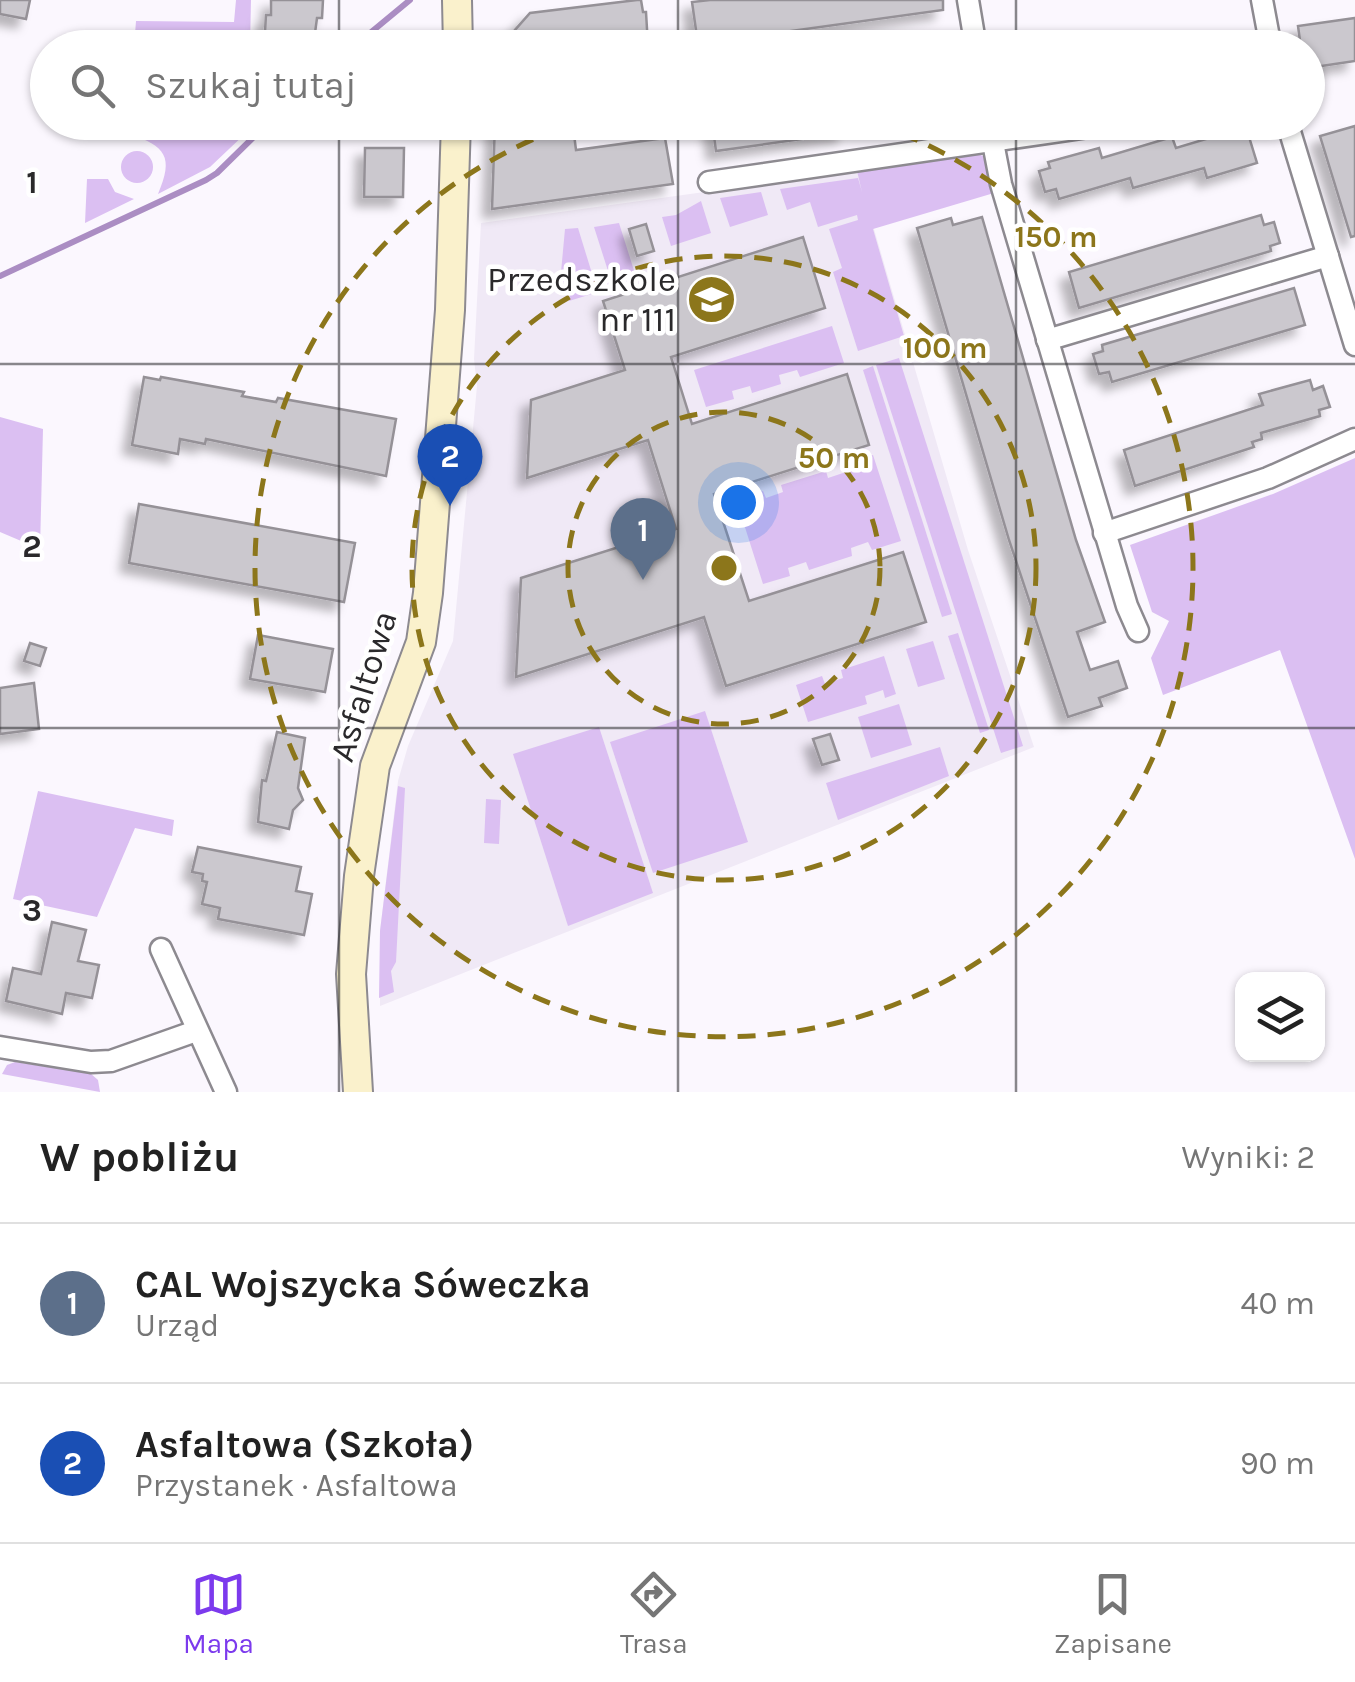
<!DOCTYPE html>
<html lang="pl">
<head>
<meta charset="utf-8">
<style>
	:root { --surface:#fff; --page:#f6f6f6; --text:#222; --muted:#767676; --line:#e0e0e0; --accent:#7c3aed }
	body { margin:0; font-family:Karla,sans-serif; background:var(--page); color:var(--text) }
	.controls { position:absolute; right:30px; bottom:30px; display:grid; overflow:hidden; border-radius:20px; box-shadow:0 2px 8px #0004 }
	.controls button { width:90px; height:90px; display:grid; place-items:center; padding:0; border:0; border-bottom:2px solid var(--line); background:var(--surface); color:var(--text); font:50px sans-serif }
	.you { position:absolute; left:738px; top:502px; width:35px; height:35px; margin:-25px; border:8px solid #fff; border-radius:50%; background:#1a73e8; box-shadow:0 0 0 15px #1a73e833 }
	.badge { display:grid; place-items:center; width:65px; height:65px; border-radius:50%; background:var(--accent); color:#fff; font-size:32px; font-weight:700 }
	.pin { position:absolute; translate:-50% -82px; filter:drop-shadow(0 2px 5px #0008) }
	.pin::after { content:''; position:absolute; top:52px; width:35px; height:30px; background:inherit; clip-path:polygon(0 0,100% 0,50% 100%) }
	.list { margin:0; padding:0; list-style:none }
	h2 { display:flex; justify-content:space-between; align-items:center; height:130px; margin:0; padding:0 40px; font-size:42px }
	h2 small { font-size:32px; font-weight:400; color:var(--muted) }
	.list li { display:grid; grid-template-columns:65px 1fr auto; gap:30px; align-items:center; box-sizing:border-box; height:160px; padding:0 40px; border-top:2px solid var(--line) }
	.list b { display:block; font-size:38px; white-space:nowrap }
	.list p { margin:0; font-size:32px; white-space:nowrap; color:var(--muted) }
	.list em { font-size:32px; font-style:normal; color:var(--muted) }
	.icon { flex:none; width:55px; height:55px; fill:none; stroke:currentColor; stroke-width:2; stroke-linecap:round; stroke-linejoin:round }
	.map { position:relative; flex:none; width:1355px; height:1092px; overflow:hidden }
	.search { position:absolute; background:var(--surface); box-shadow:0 2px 8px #0004; left:30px; right:30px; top:30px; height:110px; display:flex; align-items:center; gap:25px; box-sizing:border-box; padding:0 35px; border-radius:55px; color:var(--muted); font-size:38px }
	.sheet { height:450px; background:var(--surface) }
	nav { display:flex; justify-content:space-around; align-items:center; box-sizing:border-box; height:140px; border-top:2px solid var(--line); background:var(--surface); font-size:28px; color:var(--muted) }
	nav a { display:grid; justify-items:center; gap:5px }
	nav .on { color:var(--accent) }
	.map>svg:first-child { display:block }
	.built { fill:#f0e9f6 }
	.green { fill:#dbbff2 }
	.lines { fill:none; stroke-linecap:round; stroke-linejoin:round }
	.stream { stroke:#ab8dc3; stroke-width:6 }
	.building { fill:#cbc8ce; stroke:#959197; stroke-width:2.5; filter:url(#shadow) }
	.street-casing { stroke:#8d8a90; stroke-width:25 }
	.secondary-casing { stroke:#8d8a90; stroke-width:32 }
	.street { stroke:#fff; stroke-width:20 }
	.secondary { stroke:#faf1cc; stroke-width:28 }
	.grid { fill:none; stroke:#2a292b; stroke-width:2.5; stroke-opacity:0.55 }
	.ring { fill:none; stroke:#8c761b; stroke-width:5; stroke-dasharray:18 12 }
	.labels { text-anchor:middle; stroke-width:9; stroke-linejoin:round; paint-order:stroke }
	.poi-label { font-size:35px; fill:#2a292b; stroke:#fff; text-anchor:end }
	.street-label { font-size:35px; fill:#2a292b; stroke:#fff }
	.grid-label { font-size:32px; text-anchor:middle; font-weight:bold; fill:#2a292b; stroke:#fff; stroke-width:9; stroke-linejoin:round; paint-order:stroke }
	.centre { fill:#8c761b; stroke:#fff; stroke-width:5 }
	.ring-label { font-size:30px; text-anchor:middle; font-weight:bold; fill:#8c761b; stroke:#fff; stroke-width:9; stroke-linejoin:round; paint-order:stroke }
</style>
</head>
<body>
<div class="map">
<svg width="1355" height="1092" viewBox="0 0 1355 1092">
	<defs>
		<filter id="shadow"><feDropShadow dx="-9" dy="9" stdDeviation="5" flood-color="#0004"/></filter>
	</defs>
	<rect width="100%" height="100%" fill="#fbf7fe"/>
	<polygon class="built" points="857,171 968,550 1034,747 380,1006 380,931 398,781 408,746 453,641 477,386 474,359 481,223"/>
	<g class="green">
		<polygon points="236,0 251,0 250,47 134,47 136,21 234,22"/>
		<path d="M235,123h12v9l-37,35 -52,27c16,-37 8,-48 -29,-60l105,3z"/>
		<circle cx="137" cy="167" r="16"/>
		<polygon points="978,154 983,156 994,193 873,229 904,336 858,351 833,272 842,268 829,229 858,220 857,215 818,227 810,202 787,210 780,189 858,178 862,192 857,171"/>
		<polygon points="87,179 108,179 115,192 134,199 85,223"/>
		<polygon points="761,192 768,215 730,227 720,198"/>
		<polygon points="701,201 711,233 671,246 662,217 676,215"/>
		<polygon points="619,223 637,280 569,301 571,280 560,283 565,229 578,228 594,280 609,274 594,227"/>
		<polygon points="832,326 844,363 800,377 797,370 779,375 781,384 752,393 750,386 732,391 734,399 706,407 694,370"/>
		<polygon points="899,358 1023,746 1001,753 876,365"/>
		<polygon points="873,366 952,614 942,617 863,370"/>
		<polygon points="0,417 43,429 40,549 0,532"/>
		<polygon points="873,455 901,541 872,550 868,542 851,548 852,556 809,570 806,562 788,568 790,576 763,584 736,499 763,491 766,498 783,492 781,485 826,471 828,478 846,472 844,464"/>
		<polygon points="1355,458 1355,859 1280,650 1163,695 1151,658 1169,621 1152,612 1130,545 1273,494"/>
		<polygon points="958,633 989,730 980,733 948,636"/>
		<polygon points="933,641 945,679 918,687 906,649"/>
		<polygon points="884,656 896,694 885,698 883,690 865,696 867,704 808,722 796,685 822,676 825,684 843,678 841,670"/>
		<polygon points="899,704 912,745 871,758 858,717"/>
		<polygon points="705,711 748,842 653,873 610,742"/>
		<polygon points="599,727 653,893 568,926 513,754"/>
		<polygon points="940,747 949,776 838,820 826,783"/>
		<polygon points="398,786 405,788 396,962 391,971 394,992 379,998 380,931"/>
		<polygon points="38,791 174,820 172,836 135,828 97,917 13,899"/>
		<polygon points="486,799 501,800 499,844 484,843"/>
		<polygon points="15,1062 90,1073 98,1080 100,1092 2,1074 7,1065"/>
	</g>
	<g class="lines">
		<g class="stream">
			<polyline points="352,48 410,0"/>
			<polyline points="0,276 206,180 217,173 269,122"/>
		</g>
	</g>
	<g class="building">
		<polygon points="0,0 30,0 26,19 0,14"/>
		<polygon points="271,0 323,0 322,18 317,18 313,48 264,48 266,15 271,15"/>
		<polygon points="637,0 641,0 643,12 646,12 648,46 499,48 530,13"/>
		<polygon points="710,0 943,0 943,10 698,44 692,2"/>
		<polygon points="1355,18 1355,61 1308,68 1308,48 1301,48 1298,26"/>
		<polygon points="495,122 546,122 548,138 574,134 576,150 665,138 673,184 492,209"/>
		<polygon points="712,122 845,122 846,133 716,151"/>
		<polygon points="1355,126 1355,236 1351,237 1320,136"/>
		<polygon points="1246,127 1257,163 1207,178 1204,168 1133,188 1130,178 1059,199 1056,189 1045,192 1039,171 1050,168 1048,162 1099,148 1102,158 1172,137 1176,148"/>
		<polygon points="365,148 404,148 403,197 364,197"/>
		<polygon points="1261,215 1264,225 1274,222 1280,243 1270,246 1271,251 1079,308 1069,272"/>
		<polygon points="982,217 1076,540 1105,622 1077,632 1090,670 1118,661 1127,688 1099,698 1102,706 1068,717 1009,540 917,228 951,218 953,225"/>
		<polygon points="646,224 654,251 637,256 629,229"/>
		<polygon points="803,237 825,308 671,357 692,424 847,374 869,445 714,494 749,601 903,552 926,622 726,686 704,617 516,677 521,578 676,529 648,440 527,478 531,400 625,370 603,301"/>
		<polygon points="1294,288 1305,325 1112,382 1109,372 1099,374 1093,354 1103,351 1102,345"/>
		<polygon points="144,377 160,380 161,377 244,392 242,396 276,402 278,398 396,419 386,476 206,439 205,444 180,439 178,454 132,445"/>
		<polygon points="1310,380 1313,390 1323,386 1330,407 1319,410 1320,416 1261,433 1262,439 1252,442 1254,447 1135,486 1124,450 1263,405 1259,394"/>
		<polygon points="139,504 355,543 344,602 129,563"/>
		<polygon points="258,635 333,649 325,692 250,679"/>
		<polygon points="30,643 46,648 40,666 24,661"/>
		<polygon points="34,683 39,729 0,734 0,688"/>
		<polygon points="277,732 305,738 298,788 303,800 293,810 289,829 258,822 262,780 266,781"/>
		<polygon points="830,734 839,760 822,765 813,739"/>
		<polygon points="198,847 301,867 296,891 312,894 304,935 218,919 220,908 202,904 207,882 202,881 203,874 192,872"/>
		<polygon points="52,922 86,930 78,961 99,965 92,998 66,993 62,1014 6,1001 13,968 41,974"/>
	</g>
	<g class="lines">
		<defs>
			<g id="street">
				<polyline points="968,0 976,48"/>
				<polyline points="1262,0 1271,48"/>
				<polyline points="989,122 1001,184 1127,606 1138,631"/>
				<polyline points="1287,122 1355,345"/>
				<polyline points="709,182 1123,122"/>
				<polyline points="1047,340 1328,256"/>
				<polyline points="1104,533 1268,478 1355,439"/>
				<polyline points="161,949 226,1092"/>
				<polyline points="0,1047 91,1062 111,1061 196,1031"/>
			</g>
			<g id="secondary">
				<polyline points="457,0 458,48"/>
				<polyline points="358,1092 351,974 359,876 375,766 421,642 428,593 450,310 456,122"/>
			</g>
		</defs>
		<use href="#street" class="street-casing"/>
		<use href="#secondary" class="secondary-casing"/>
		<use href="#street" class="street"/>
		<use href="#secondary" class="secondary"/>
	</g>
	<path class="grid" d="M339,0v48M678,0v48M1016,0v48M339,122v970M678,122v970M1016,122v970M0,364h1355M0,728h1355"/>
	<g class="ring">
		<circle cx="724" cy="568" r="156"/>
		<circle cx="724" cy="568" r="312"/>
		<path d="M873 123A469 469 0 1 1 575 123"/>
	</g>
	<defs>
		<symbol id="school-disc" viewBox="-11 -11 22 22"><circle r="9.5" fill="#8c761b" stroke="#fff"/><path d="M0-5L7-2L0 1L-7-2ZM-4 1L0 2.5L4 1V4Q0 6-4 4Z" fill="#fff"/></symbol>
	</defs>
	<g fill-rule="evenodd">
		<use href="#school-disc" x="684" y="272" width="55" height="55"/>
	</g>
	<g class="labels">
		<g class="poi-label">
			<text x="676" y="291">Przedszkole<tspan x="676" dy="40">nr 111</tspan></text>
		</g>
		<g class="street-label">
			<text transform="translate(363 686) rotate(-73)" y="12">Asfaltowa</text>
		</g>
	</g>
	<g class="grid-label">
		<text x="32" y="193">1</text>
		<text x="32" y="557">2</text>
		<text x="32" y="921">3</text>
	</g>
	<circle cx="724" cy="568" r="15" class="centre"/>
	<g class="ring-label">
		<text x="1056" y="247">150 m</text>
		<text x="945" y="358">100 m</text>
		<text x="834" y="468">50 m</text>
	</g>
</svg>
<div class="controls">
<button><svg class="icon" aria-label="layers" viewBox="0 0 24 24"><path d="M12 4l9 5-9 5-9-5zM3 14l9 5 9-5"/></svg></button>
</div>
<div class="you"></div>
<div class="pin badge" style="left:643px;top:580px;background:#5c6f8a">1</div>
<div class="pin badge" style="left:450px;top:506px;background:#1a4fb4">2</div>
<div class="search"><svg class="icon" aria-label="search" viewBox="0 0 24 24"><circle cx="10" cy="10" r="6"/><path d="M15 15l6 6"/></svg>Szukaj tutaj</div>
</div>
<section class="sheet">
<h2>W pobliżu<small>Wyniki: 2</small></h2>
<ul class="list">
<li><span class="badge" style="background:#5c6f8a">1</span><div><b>CAL Wojszycka Sóweczka</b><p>Urząd</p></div><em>40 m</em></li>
<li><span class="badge" style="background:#1a4fb4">2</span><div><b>Asfaltowa (Szkoła)</b><p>Przystanek · Asfaltowa</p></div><em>90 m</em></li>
</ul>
</section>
<nav>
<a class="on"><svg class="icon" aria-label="map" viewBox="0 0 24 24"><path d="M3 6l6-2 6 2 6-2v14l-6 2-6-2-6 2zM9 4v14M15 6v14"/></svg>Mapa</a>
<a><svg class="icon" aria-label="directions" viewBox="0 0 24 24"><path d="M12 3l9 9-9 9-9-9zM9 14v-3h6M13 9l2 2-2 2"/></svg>Trasa</a>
<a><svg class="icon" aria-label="saved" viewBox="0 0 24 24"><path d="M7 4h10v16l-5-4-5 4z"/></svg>Zapisane</a>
</nav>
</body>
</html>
